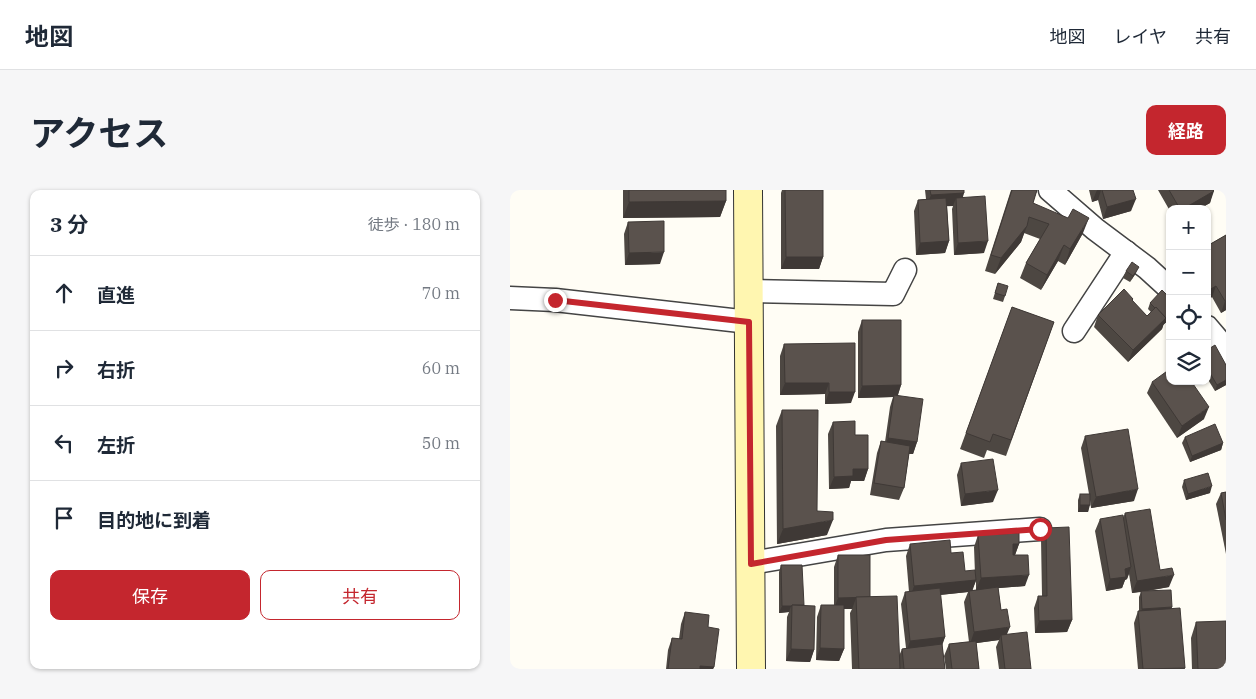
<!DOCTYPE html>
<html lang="ja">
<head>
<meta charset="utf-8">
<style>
	:root { --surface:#fff; --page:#f6f6f7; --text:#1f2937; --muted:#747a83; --line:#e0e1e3; --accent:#c4262e }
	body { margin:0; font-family:"IBM Plex Serif","Noto Sans JP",serif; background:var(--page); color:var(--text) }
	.controls { position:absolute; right:15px; top:15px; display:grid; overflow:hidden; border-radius:10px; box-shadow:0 1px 4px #0004 }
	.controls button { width:45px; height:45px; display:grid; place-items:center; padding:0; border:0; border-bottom:1px solid var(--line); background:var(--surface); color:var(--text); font:25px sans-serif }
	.stop { position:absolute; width:15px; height:15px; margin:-11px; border:4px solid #c4262e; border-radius:50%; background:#fff }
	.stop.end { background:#c4262e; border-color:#fff; box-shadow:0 1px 5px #0008 }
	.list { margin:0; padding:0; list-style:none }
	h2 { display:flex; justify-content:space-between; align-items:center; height:65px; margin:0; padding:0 20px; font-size:21px }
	h2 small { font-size:16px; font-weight:400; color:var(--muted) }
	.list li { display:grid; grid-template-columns:32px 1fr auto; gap:15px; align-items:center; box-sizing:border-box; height:75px; padding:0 20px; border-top:1px solid var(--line) }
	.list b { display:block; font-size:19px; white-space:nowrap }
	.list em { font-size:16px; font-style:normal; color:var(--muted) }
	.actions { display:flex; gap:10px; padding:15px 20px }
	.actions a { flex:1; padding:11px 0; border:1px solid var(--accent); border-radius:10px; text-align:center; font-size:18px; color:var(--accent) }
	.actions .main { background:var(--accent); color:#fff }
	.icon { flex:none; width:28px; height:28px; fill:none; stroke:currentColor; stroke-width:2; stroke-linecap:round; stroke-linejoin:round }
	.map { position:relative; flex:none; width:716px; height:479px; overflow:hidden; border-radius:10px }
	header { display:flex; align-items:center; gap:30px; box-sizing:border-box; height:70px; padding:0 25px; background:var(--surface); border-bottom:1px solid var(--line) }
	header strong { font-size:24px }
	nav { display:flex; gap:28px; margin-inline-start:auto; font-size:18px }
	.intro { display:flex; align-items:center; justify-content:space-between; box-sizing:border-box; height:120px; padding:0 30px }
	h1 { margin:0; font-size:35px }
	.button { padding:12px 22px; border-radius:10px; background:var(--accent); color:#fff; font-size:18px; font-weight:700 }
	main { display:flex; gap:30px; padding:0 30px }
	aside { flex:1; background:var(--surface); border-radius:10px; box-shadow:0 1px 4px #0004 }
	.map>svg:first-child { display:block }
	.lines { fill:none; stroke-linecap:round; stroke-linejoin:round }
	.street-casing { stroke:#444; stroke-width:25 }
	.secondary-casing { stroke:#333; stroke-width:30 }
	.street { stroke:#fff; stroke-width:22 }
	.secondary { stroke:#fff6b0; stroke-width:28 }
	.wall { fill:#4d4742; fill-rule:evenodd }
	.shaded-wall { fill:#3f3936 }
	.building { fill:#5a524d; stroke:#3f3936 }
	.route { stroke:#c4262e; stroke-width:6 }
</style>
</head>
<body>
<header>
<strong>地図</strong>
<nav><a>地図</a><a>レイヤ</a><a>共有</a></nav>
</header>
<div class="intro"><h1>アクセス</h1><a class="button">経路</a></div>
<main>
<aside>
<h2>3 分<small>徒歩 · 180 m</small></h2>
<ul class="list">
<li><svg class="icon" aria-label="ahead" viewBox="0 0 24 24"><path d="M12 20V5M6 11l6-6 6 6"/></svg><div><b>直進</b></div><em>70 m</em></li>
<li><svg class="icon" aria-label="right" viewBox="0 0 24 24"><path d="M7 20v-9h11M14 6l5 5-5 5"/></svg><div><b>右折</b></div><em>60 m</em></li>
<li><svg class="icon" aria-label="left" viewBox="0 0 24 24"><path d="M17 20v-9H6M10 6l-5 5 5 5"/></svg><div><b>左折</b></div><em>50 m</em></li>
<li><svg class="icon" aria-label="arrive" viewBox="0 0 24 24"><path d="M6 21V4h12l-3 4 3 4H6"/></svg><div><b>目的地に到着</b></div></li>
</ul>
<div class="actions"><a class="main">保存</a><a>共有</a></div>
</aside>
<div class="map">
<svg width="716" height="479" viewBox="0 0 716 479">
	<rect width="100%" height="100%" fill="#fffdf5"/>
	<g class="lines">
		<defs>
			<g id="street">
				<polyline points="540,0 585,39 637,78 660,99"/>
				<polyline points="239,101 383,104 395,80"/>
				<polyline points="0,108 45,110 239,132"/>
				<polyline points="697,137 708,150 716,163"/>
				<polyline points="564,141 616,62"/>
				<polyline points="241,373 376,350 530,339"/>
			</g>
			<polyline id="secondary" points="238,0 241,479"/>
		</defs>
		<use href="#street" class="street-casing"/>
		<use href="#secondary" class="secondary-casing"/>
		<use href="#street" class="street"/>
		<use href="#secondary" class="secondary"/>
	</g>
	<g class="wall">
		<polygon points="113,0 216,0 216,11 210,27 113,28"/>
		<polygon points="272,0 313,0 313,67 309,79 271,79 271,3"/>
		<polygon points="415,0 454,0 453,7 474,63 444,65 442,19 443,16 437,16 439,51 435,63 406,65 404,21 408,10 416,9"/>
		<polygon points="501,0 527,0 523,13 573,43 555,75 548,71 531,100 510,88 516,73 530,49 514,43 511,52 485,84 475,81"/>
		<polygon points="579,0 623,0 621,21 593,29 588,10 582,12"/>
		<polygon points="648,0 703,0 700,13 689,19 660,19 660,21"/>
		<polygon points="118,32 150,74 115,75 114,44"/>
		<polygon points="716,45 716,120 711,123 702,107 697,110 697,56"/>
		<polygon points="616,81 626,83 620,92 613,88"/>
		<polygon points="488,93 495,106 493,112 483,109"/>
		<polygon points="623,109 622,111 637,126 641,122 638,119 640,113 660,129 653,135 652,139 618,172 584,137 588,125"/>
		<polygon points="502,117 544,132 496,266 477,260 474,268 450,259"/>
		<polygon points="352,130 391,195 388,205 407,252 403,264 399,264 394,298 389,310 360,305 367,263 371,251 375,252 380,217 383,207 348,208 348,142"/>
		<polygon points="274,154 341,213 315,214 315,204 270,205 270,166"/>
		<polygon points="697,160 716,175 716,195 705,201 697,188"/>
		<polygon points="642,192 694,229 667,248 637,203"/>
		<polygon points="272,220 307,321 317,345 267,354 266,236"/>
		<polygon points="323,232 345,245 358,279 354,291 341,291 339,298 319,299 318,244"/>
		<polygon points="575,246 624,311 581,318 580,310 578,322 568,322 568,310 570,304 579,304 571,258"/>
		<polygon points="675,247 713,253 711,260 680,272 672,253"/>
		<polygon points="451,273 483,312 451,316 447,285"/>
		<polygon points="674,290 700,303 676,310 672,297"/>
		<polygon points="716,302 716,364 706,314 711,303"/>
		<polygon points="615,323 650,380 659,397 638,401 662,417 661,419 675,479 628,479 624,433 628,421 629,421 629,407 631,402 622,403 619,384 617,389 615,390 612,398 596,401 585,341 590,329 613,328"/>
		<polygon points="536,338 562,430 557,442 525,443 524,418 528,406 532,406 531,349"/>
		<path d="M468,345l41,9 -4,11 10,31 -27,2 3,22 6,25 24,34h-32l-3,-22 3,-7 -23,3 3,26h-33l-2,-13 5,-12 20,-2 -5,-40 4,-10 -28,3 5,42 -3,7 3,25h-93l-2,-56 2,-4h-8v40l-5,12 -23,-1 1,-43 4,-12h13v-38l4,-12 32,42 29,59 3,-7 4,-1 -5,-44 4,-12h4l-3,-36 4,-12 41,9 14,18 10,3 -1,-27zM466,391v9h-4z"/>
		<polygon points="271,375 294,415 304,460 300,472 276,471 277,427 279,422 269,423 269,382"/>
		<polygon points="175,422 198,437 204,477 203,479 156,479 158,460 162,448 169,449 171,434"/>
		<polygon points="686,432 716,479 682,479 681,448"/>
	</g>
	<g class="shaded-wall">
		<polygon points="587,0 591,0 588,10 582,12"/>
		<polygon points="704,1 700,13 689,19 673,19"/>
		<polygon points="454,3 450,15 446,8 443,16 416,17 421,5"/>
		<polygon points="626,9 621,21 593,29 597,17"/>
		<polygon points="216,11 210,27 113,28 119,12"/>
		<polygon points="579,28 573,43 555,75 560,59"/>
		<polygon points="517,36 511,52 485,84 491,68"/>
		<polygon points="439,51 435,63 406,65 410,53"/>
		<polygon points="478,51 474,63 444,65 448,53"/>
		<polygon points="554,55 548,71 531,100 537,85"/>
		<polygon points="154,62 150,74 115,75 119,63"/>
		<polygon points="276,67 313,67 309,79 271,79"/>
		<polygon points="629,77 626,83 620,92 623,86"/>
		<polygon points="706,96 702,107 697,110 697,104 699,100"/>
		<polygon points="715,111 716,111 716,120 711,123"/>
		<polygon points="660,125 660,129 653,135 656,129"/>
		<polygon points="656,128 652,139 618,172 623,160"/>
		<polygon points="716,190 716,195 705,201 707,195"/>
		<polygon points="275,193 319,193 315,204 270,205"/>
		<polygon points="391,195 387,207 384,205 383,207 348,208 352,196"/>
		<polygon points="319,202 345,202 341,213 315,214"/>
		<polygon points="699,217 694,229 667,248 672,236"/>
		<polygon points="378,248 407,252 403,264 374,260"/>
		<polygon points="713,253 711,260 680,272 682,266"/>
		<polygon points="343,279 358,279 354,291 341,291 339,298 319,299 324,287"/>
		<polygon points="702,296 700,303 676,310 678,304"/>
		<polygon points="628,299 624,311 581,318 586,307"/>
		<polygon points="488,300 483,312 451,316 455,304"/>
		<polygon points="570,315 580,315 578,322 568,322"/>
		<polygon points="323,330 317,345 267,354 273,339"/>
		<polygon points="503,354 509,354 505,365 499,366"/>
		<polygon points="621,377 617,389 615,390 612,398 596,401 600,389 615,379"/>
		<polygon points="519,385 515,396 466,400 471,388"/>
		<polygon points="664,385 659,397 622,403 627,391"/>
		<polygon points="466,390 462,402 459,401 458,402 400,408 404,396"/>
		<polygon points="328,408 346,408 342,419 324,419"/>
		<polygon points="272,416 281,416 279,422 269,423"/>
		<polygon points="662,417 660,423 629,425 632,419"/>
		<polygon points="562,430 557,442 525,443 529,431"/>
		<polygon points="500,437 495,449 491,445 489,450 460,454 464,442"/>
		<polygon points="435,447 431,459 396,463 400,451"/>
		<polygon points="310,458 334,459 329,471 306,470"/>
		<polygon points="281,459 304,460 300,472 276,471"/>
		<polygon points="190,476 204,477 203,479 189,479"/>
	</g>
	<g class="building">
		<polygon points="119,0 216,0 216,11 119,12"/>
		<polygon points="275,0 313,0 313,67 276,67"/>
		<polygon points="420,0 454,0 454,3 421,5"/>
		<polygon points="502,0 527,0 523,13 558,28 563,19 579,28 560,59 554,55 537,85 516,73 539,34 519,27 517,36 491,68 481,65"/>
		<polygon points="592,0 623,0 626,9 597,17"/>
		<polygon points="659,0 703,0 704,1 673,19 670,19"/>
		<polygon points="475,6 478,51 448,53 446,8"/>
		<polygon points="436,8 439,51 410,53 408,10"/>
		<polygon points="154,31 154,62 119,63 118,32"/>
		<polygon points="716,45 716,111 715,111 706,96 699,100 697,97 697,56"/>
		<polygon points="622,72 629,77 623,86 616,81"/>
		<polygon points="488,93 498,96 495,106 485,103"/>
		<polygon points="614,99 623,109 622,110 637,126 646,117 656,128 623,160 588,125"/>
		<polygon points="652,100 660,108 660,125 656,129 656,128 646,117 645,118 640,113"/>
		<polygon points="502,117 544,132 501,250 483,244 480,252 456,243"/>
		<polygon points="352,130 391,130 391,195 352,196"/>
		<polygon points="345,153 345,202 319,202 319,193 275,193 274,154"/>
		<polygon points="705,155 716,175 716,190 707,195 697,178 697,160"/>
		<polygon points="660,179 660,191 681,191 699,217 672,236 642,192"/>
		<polygon points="384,205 413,209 407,252 378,248"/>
		<polygon points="272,220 308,220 307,321 323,322 323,330 273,339"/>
		<polygon points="345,231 345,245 358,245 358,279 343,279 343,286 324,287 323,232"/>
		<polygon points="705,234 713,253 682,266 675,247"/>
		<polygon points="618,239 628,299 586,307 575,246"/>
		<polygon points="371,251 400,256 394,298 364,293"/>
		<polygon points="483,269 488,300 455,304 451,273"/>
		<polygon points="698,283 702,296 678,304 674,290"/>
		<polygon points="716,302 716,330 711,303"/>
		<rect x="570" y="304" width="10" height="11"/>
		<polygon points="640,319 650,380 662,378 664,385 627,391 615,323"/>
		<polygon points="613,325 621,377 615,379 616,387 600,389 590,329"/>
		<polygon points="559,337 562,430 529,431 528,406 537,406 536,338"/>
		<polygon points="509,343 509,354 503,354 503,365 518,365 519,385 471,388 468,345"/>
		<polygon points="440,350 441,363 453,362 455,381 465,380 466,390 404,396 400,354"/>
		<polygon points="328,365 360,365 360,407 328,408"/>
		<polygon points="271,375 292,375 294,415 282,415 282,416 272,416"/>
		<polygon points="488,397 491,420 497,419 500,437 464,442 459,401"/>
		<polygon points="430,398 435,447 400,451 395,402"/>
		<polygon points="661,400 662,417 632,419 631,401"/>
		<polygon points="387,406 390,479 349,479 346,407"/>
		<polygon points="282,415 305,416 304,460 281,459"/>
		<polygon points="311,415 334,415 334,459 310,458"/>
		<polygon points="670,418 675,478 633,479 628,421"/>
		<polygon points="175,422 199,425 198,437 209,439 204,477 190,476 190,479 158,479 162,448 172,449"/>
		<polygon points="716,431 716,479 688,479 686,432"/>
		<polygon points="517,442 521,479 495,479 491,445"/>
		<polygon points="466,451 469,479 442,479 439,454"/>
		<polygon points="432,454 435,479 394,479 392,459"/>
	</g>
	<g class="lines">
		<polyline class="route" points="45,110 239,132 241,374 376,350 530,339"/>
	</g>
</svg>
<div class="controls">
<button>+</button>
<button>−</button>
<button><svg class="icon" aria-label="locate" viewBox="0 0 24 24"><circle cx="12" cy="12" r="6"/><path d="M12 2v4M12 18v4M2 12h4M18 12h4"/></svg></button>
<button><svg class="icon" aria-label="layers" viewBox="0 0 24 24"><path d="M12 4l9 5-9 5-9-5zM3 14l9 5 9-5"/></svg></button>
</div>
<div class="stop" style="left:530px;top:339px"></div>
<div class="stop end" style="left:45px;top:110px"></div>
</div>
</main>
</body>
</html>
